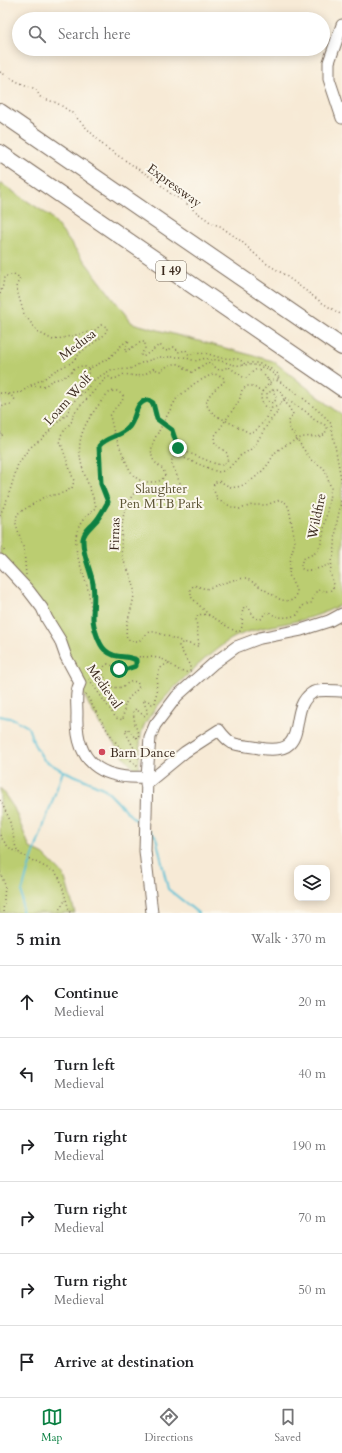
<!DOCTYPE html>
<html lang="en">
<head>
<meta charset="utf-8">
<style>
	:root { --surface:#fff; --page:#f2f2f2; --text:#202124; --muted:#757577; --line:#e0e0e0; --accent:#0b8043 }
	body { margin:0; font-family:Cardo,serif; background:var(--page); color:var(--text) }
	.controls { position:absolute; right:12px; bottom:12px; display:grid; overflow:hidden; border-radius:8px; box-shadow:0 2px 10px #0003 }
	.controls button { width:36px; height:36px; display:grid; place-items:center; padding:0; border:0; border-bottom:1px solid var(--line); background:var(--surface); color:var(--text); font:20px sans-serif }
	.stop { position:absolute; width:12px; height:12px; margin:-9px; border:3px solid #0b8043; border-radius:50%; background:#fff }
	.stop.end { background:#0b8043; border-color:#fff; box-shadow:0 1px 4px #0008 }
	.list { margin:0; padding:0; list-style:none }
	h2 { display:flex; justify-content:space-between; align-items:center; height:52px; margin:0; padding:0 16px; font-size:17px }
	h2 small { font-size:13px; font-weight:400; color:var(--muted) }
	.list li { display:grid; grid-template-columns:26px 1fr auto; gap:12px; align-items:center; box-sizing:border-box; height:72px; padding:0 16px; border-top:1px solid var(--line) }
	.list b { display:block; font-size:15px; white-space:nowrap }
	.list p { margin:0; font-size:13px; white-space:nowrap; color:var(--muted) }
	.list em { font-size:13px; font-style:normal; color:var(--muted) }
	.icon { flex:none; width:22px; height:22px; fill:none; stroke:currentColor; stroke-width:2; stroke-linecap:round; stroke-linejoin:round }
	.map { position:relative; flex:none; width:342px; height:913px; overflow:hidden }
	.search { position:absolute; background:var(--surface); box-shadow:0 2px 10px #0003; left:12px; right:12px; top:12px; height:44px; display:flex; align-items:center; gap:10px; box-sizing:border-box; padding:0 14px; border-radius:22px; color:var(--muted); font-size:15px }
	.sheet { height:484px; background:var(--surface) }
	nav { display:flex; justify-content:space-around; align-items:center; box-sizing:border-box; height:56px; border-top:1px solid var(--line); background:var(--surface); font-size:11px; color:var(--muted) }
	nav a { display:grid; justify-items:center; gap:2px }
	nav .on { color:var(--accent) }
	.map>svg:first-child { display:block }
	.green { fill:#bbcd71; stroke:#7b7c48 }
	.lines { fill:none; stroke-linecap:round; stroke-linejoin:round }
	.stream { stroke:#59c0d6; stroke-width:2 }
	.minor-casing { stroke:#7d6d5e; stroke-width:13 }
	.highway-casing { stroke:#7d6d5e; stroke-width:18 }
	.path { stroke:#7d6d5e; stroke-width:1.5; stroke-dasharray:1 3; stroke-linecap:butt }
	.minor { stroke:#fff; stroke-width:11 }
	.highway { stroke:#fff; stroke-width:16 }
	.path-bridge { stroke:#7d6d5e; stroke-width:1.5; stroke-dasharray:1 3; stroke-linecap:butt }
	.route { stroke:#0b8043; stroke-width:5 }
	.poi-dot { fill:#d1495b; stroke:#fbf7ec; stroke-width:1.5 }
	.labels { text-anchor:middle; stroke-width:4; stroke-linejoin:round; paint-order:stroke }
	.shield { fill:#fbf7ec; stroke:#75685c; stroke-width:1 }
	.shield-label { font-size:12px; font-weight:bold; fill:#3b2a1e }
	.street-label { font-size:13px; fill:#3b2a1e; stroke:#fbf7ec }
	.park-label { font-size:13px; fill:#5b5333; stroke:#fbf7ec }
	.poi-label { font-size:13px; fill:#3b2a1e; stroke:#fbf7ec; text-anchor:start }
</style>
</head>
<body>
<div class="map">
<svg width="342" height="913" viewBox="0 0 342 913">
	<rect width="100%" height="100%" fill="#fbf7ec"/>
	<filter id="ink" filterUnits="userSpaceOnUse"><feTurbulence type="fractalNoise" baseFrequency=".025" numOctaves="2"/><feDisplacementMap in="SourceGraphic" scale="8" xChannelSelector="R" yChannelSelector="G"/><feConvolveMatrix kernelMatrix="1 2 1 2 8 2 1 2 1" color-interpolation-filters="sRGB"/></filter>
	<filter id="wash" filterUnits="userSpaceOnUse"><feTurbulence type="fractalNoise" baseFrequency=".012" numOctaves="4" result="noise"/><feDisplacementMap in="SourceGraphic" scale="16" xChannelSelector="R" yChannelSelector="G"/><feGaussianBlur stdDeviation="0.9" result="paint"/><feColorMatrix in="noise" values="0 0 0 0 0 0 0 0 0 0 0 0 0 0 0 0 0 1.4 0 .05"/><feComposite in="paint" operator="in"/></filter>
	<g filter="url(#wash)">
		<rect width="100%" height="100%" fill="#f7ead6"/>
		<g class="green">
			<path d="M0,183l50,33 82,107 141,38 69,54v189c-10,5 -20,10 -30,13 -26,8 -53,9 -77,20 -21,10 -84,69 -92,91 -4,12 -3,26 -4,39l-3,3 -10,-11 -19,-24 -16,-26 -50,-99 -41,-47z"/>
			<polygon points="0,788 14,808 30,848 44,855 64,875 75,913 0,913"/>
		</g>
		<g class="lines">
			<g class="stream">
				<polyline points="0,716 14,719 28,727 34,744 44,760 63,771 28,870 22,892 22,913"/>
				<polyline points="64,771 83,779 105,789 130,815 141,824"/>
				<polyline points="149,831 156,837 168,889 198,913"/>
			</g>
		</g>
	</g>
	<g filter="url(#ink)">
		<g class="lines">
			<defs>
				<g id="minor">
					<polyline points="342,25 329,62 329,79 342,118"/>
					<path d="M0,560l29,31 13,17 5,11 13,21 6,17 14,26c-5,9 -3,21 -3,31 -2,48 23,66 70,63"/>
					<path d="M146,784l39,-32 34,-22c3,4 8,10 13,13 7,3 19,3 27,5 55,10 26,-38 53,-55 5,-4 23,-2 30,-2"/>
					<polyline points="152,913 145,851 147,777 150,737 155,725 177,696 214,663 236,647 260,638 301,630 329,621 342,614"/>
				</g>
				<g id="highway">
					<polyline points="0,112 342,347"/>
					<polyline points="0,153 342,388"/>
				</g>
			</defs>
			<use href="#minor" class="minor-casing"/>
			<use href="#highway" class="highway-casing"/>
			<g class="path">
				<polyline points="0,72 18,82 33,88 36,90 41,98 57,103 71,112 105,147 155,180 172,195 184,201 191,208 213,224 220,226 241,241 256,255 267,264 282,273 321,302 342,315"/>
				<polyline points="0,294 3,285 4,277 14,274 20,278 16,287 24,314 38,332 53,340 94,331 101,325 107,327 107,330 103,336 82,351 71,363 56,370 45,378 29,386 22,392 9,394"/>
				<path d="M88,369c7,-3 16,-8 22,-12 6,-5 12,-14 19,-17l-4,12 16,-10h4v6l-4,7 2,2 15,-11h3l3,4 2,1 8,-4 2,1 2,4 8,-2 3,5 7,-3 4,2 5,-1 16,5 18,1 6,5c13,-4 24,3 33,10l1,6"/>
				<path d="M31,386h14l6,-5 13,-4 7,-4 2,-4c7,-3 12,-5 16,2l-10,25"/>
				<path d="M0,393c6,1 12,1 15,7l-4,5h-7l-4,4"/>
				<path d="M284,400c4,5 5,9 9,13l-1,4 -4,5 2,8 4,4"/>
				<path d="M170,410l7,-12 18,-15 18,-9 6,1 5,3v4c-14,11 -28,22 -5,35"/>
				<polyline points="238,427 250,433 258,429 270,412"/>
				<polyline points="0,433 3,434 0,438"/>
				<path d="M302,447l9,13 13,8 7,20 -9,53 -5,11 -14,7 -2,5v4c8,7 19,-2 29,-3"/>
				<path d="M124,457c6,14 10,26 28,25 6,0 9,-1 13,-6 -2,-10 -6,-9 -11,-15 -6,-10 0,-22 5,-30"/>
				<path d="M0,515l8,-18 10,-33 10,-14 5,-5 9,-6 15,-16 10,-9 5,-11 12,-11 11,-13 16,-9 19,-1 11,-6 19,-6h24l11,4 11,-3 3,2c10,-2 17,4 27,5 5,1 10,-1 16,0 9,0 25,8 27,17"/>
				<polyline points="0,543 5,552"/>
				<path d="M26,575l-2,-25 -8,-26 1,-10 27,-17 19,-4 9,-5 2,-7 -14,-40 1,-6 11,-14 1,-7 32,-35 4,-2 3,2 5,-1 7,-4c15,3 18,3 30,-6l4,3h3c3,-4 5,-4 9,-6 13,-4 11,3 22,7l16,-10 11,8 10,-3 14,10 3,1c13,-12 11,-12 22,2"/>
				<path d="M209,615l-17,-17 -2,-8 4,-5 12,4 30,-10 10,-1 35,22 9,1 4,-2 2,-5v-4l-7,-15 2,-20 4,-13 -1,-6 -5,-28 -3,-5 -6,-3 -14,5h-14l-12,4 -6,-1 -16,-8 -5,-11 1,-6 4,-2c5,1 10,6 14,6 12,2 30,-14 36,-23 3,-3 4,-8 7,-11 5,-5 14,-10 21,-13 12,-7 21,0 29,-6l2,-6 -3,-4c-14,-4 -12,-9 -22,-15 -7,-4 -12,-7 -19,-13"/>
				<path d="M93,617c-3,-11 -3,-23 -7,-34 -6,-21 -18,-43 -3,-63 3,-4 9,-8 13,-13 -2,-9 -6,-17 -9,-26 -12,-31 -10,-47 10,-74 6,-7 10,-17 20,-16l6,4c0,8 -2,7 -7,12 -2,2 -4,6 -6,9l4,17"/>
				<path d="M184,642c-8,-2 -29,-12 -34,-10 -4,2 -8,6 -11,9h-8l-4,-3c-4,-13 8,-33 7,-48 0,-12 -9,-23 -12,-34 -2,-8 0,-35 2,-43 2,-7 9,-22 16,-25 6,-3 9,2 14,4 6,1 16,1 22,-1l4,-8 -8,-19v-4l3,-4h4l34,14 5,2 6,-1 4,-2 12,-13 10,-6 5,-5 14,-23 9,-10 -2,-4"/>
				<path d="M131,657c11,0 31,-2 39,7"/>
				<path d="M89,679l27,39 7,2c1,-7 0,-13 4,-19 3,-6 10,-9 12,-15l-2,-4c-12,-3 -11,10 -27,4 -5,-6 -12,-18 -2,-22 12,4 15,8 28,2v-6c-10,-6 -20,0 -31,-10 -6,-5 -11,-24 -12,-32 0,-11 2,-22 0,-34 -2,-14 -11,-29 -10,-45 1,-9 7,-11 12,-17 5,-5 10,-14 13,-20l-7,-18 -2,-38c8,-10 22,-9 30,-19 8,-10 5,-25 19,-27l5,3 4,16 15,11 6,18 6,3 32,13 7,1 4,-3 1,-4 -1,-5 -12,-9 -1,-7 25,-36 3,-11 5,-4h6l5,4"/>
				<path d="M86,694c14,26 30,53 52,73"/>
				<path d="M139,758l-14,-27 3,-3 7,10 4,-1 -4,-13 -2,-13 3,-2 8,7 3,-2v-4l-4,-10h4l5,4 3,-1c4,-12 -4,-38 15,-39 6,4 13,11 20,7v-5l-11,-20 1,-2c7,-4 12,3 19,2l-3,-27 2,-4c14,-4 27,13 40,17l2,-1c5,-7 0,-17 4,-24h4c4,4 5,13 13,12l4,-6 4,-1c9,7 17,6 28,3 5,-7 3,-10 14,-12l6,-13 10,1 5,-1 2,-5 -4,-13 5,-25 1,-20 5,-25 1,-18 -11,-60c-3,-7 -40,-36 -48,-40 -3,-3 -7,-4 -11,-4l-11,13c-1,18 12,20 23,7l-3,-8 -4,-3 -10,4v7l4,3 5,-3c0,-6 -3,-8 -5,-13"/>
				<polyline points="0,800 9,818 16,848 20,854 55,872 60,879 70,913"/>
				<path d="M0,835c5,9 10,15 20,19"/>
				<polyline points="0,872 5,885 3,913"/>
				<polyline points="59,913 59,910 66,899"/>
			</g>
			<use href="#minor" class="minor"/>
			<use href="#highway" class="highway"/>
			<g class="path-bridge">
				<polyline points="268,380 271,387"/>
				<polyline points="258,390 264,392"/>
				<polyline points="270,412 271,406"/>
				<polyline points="219,417 238,427"/>
				<polyline points="159,431 170,410"/>
				<polyline points="114,433 124,457"/>
				<polyline points="294,434 302,447"/>
			</g>
		</g>
	</g>
	<g class="lines" filter="url(#ink)">
		<path class="route" d="M119,669l5,1 12,-4v-6c-10,-6 -20,0 -31,-10 -6,-5 -12,-24 -12,-32 0,-11 2,-22 0,-34 -2,-14 -11,-29 -10,-45 1,-8 7,-11 12,-17 5,-5 9,-14 13,-20l-7,-18 -2,-38c8,-10 22,-9 30,-19 8,-9 5,-25 19,-27l5,3 4,16 15,11 6,18"/>
	</g>
	<circle class="poi-dot" cx="102" cy="752" r="4"/>
	<g class="labels">
		<rect class="shield" x="156" y="261" width="30" height="20" rx="3"/>
		<g class="shield-label">
			<text x="171" y="275">I 49</text>
		</g>
		<g class="street-label">
			<text transform="translate(175 185) rotate(36)" y="5">Expressway</text>
			<text transform="translate(77 344) rotate(-37)" y="5">Medusa</text>
			<text transform="translate(67 399) rotate(-48)" y="5">Loam Wolf</text>
			<text transform="translate(316 516) rotate(-78)" y="5">Wildfire</text>
			<text transform="translate(114 534) rotate(-88)" y="5">Firnas</text>
			<text transform="translate(105 686) rotate(55)" y="5">Medieval</text>
		</g>
		<g class="park-label">
			<text x="161" y="493">Slaughter<tspan x="161" dy="15">Pen MTB Park</tspan></text>
		</g>
		<g class="poi-label">
			<text x="110" y="757">Barn Dance</text>
		</g>
	</g>
</svg>
<div class="controls">
<button><svg class="icon" aria-label="layers" viewBox="0 0 24 24"><path d="M12 4l9 5-9 5-9-5zM3 14l9 5 9-5"/></svg></button>
</div>
<div class="stop" style="left:119px;top:669px"></div>
<div class="stop end" style="left:178px;top:448px"></div>
<div class="search"><svg class="icon" aria-label="search" viewBox="0 0 24 24"><circle cx="10" cy="10" r="6"/><path d="M15 15l6 6"/></svg>Search here</div>
</div>
<section class="sheet">
<h2>5 min<small>Walk · 370 m</small></h2>
<ul class="list">
<li><svg class="icon" aria-label="ahead" viewBox="0 0 24 24"><path d="M12 20V5M6 11l6-6 6 6"/></svg><div><b>Continue</b><p>Medieval</p></div><em>20 m</em></li>
<li><svg class="icon" aria-label="left" viewBox="0 0 24 24"><path d="M17 20v-9H6M10 6l-5 5 5 5"/></svg><div><b>Turn left</b><p>Medieval</p></div><em>40 m</em></li>
<li><svg class="icon" aria-label="right" viewBox="0 0 24 24"><path d="M7 20v-9h11M14 6l5 5-5 5"/></svg><div><b>Turn right</b><p>Medieval</p></div><em>190 m</em></li>
<li><svg class="icon" aria-label="right" viewBox="0 0 24 24"><path d="M7 20v-9h11M14 6l5 5-5 5"/></svg><div><b>Turn right</b><p>Medieval</p></div><em>70 m</em></li>
<li><svg class="icon" aria-label="right" viewBox="0 0 24 24"><path d="M7 20v-9h11M14 6l5 5-5 5"/></svg><div><b>Turn right</b><p>Medieval</p></div><em>50 m</em></li>
<li><svg class="icon" aria-label="arrive" viewBox="0 0 24 24"><path d="M6 21V4h12l-3 4 3 4H6"/></svg><div><b>Arrive at destination</b></div></li>
</ul>
</section>
<nav>
<a class="on"><svg class="icon" aria-label="map" viewBox="0 0 24 24"><path d="M3 6l6-2 6 2 6-2v14l-6 2-6-2-6 2zM9 4v14M15 6v14"/></svg>Map</a>
<a><svg class="icon" aria-label="directions" viewBox="0 0 24 24"><path d="M12 3l9 9-9 9-9-9zM9 14v-3h6M13 9l2 2-2 2"/></svg>Directions</a>
<a><svg class="icon" aria-label="saved" viewBox="0 0 24 24"><path d="M7 4h10v16l-5-4-5 4z"/></svg>Saved</a>
</nav>
</body>
</html>
